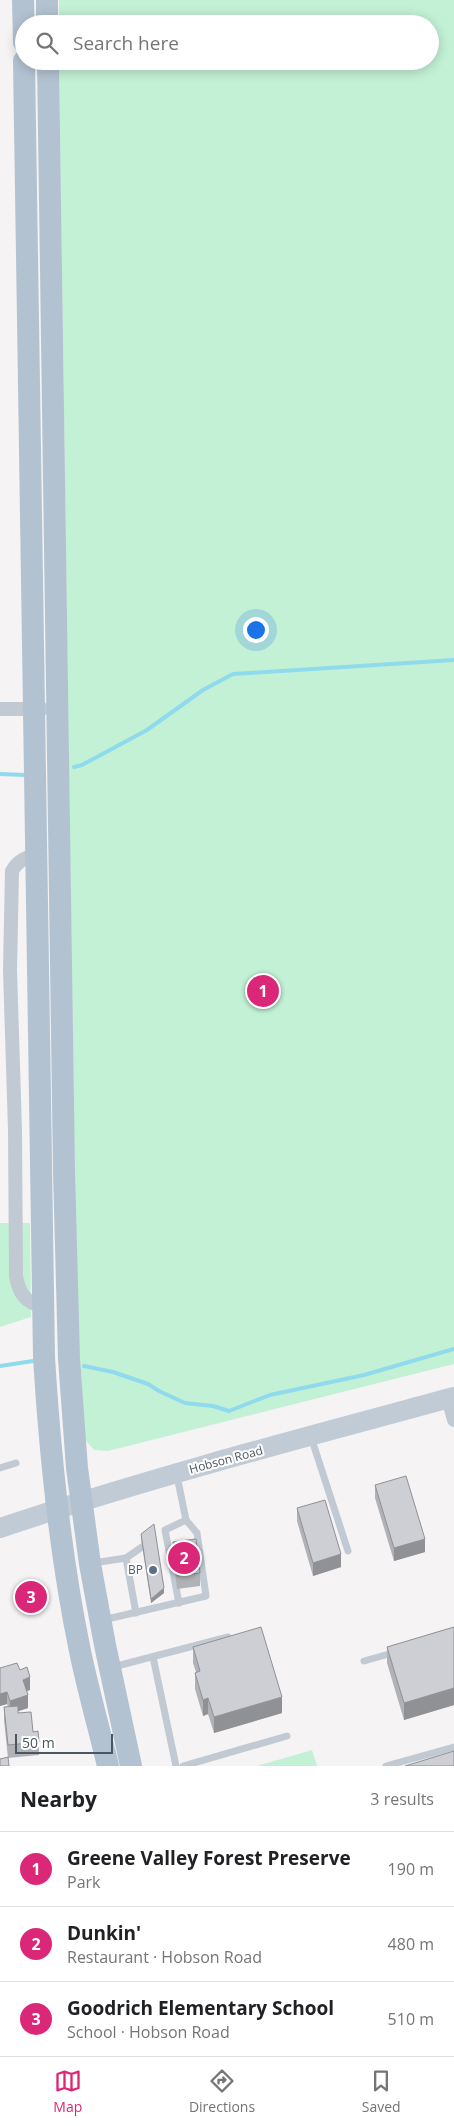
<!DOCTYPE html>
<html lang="en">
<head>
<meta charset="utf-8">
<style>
	:root { --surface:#fff; --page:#f2f2f2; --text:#202124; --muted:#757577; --line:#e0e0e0; --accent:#db2777 }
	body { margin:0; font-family:"Open Sans",sans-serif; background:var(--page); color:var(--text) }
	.scale { position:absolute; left:15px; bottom:12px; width:98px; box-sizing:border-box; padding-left:5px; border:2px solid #4a5661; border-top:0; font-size:14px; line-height:18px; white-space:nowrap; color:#4a5661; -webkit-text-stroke:4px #fff; paint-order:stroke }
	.you { position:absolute; left:255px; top:629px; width:18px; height:18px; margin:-12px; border:4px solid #fff; border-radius:50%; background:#1a73e8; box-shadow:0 0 0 8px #1a73e833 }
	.badge { display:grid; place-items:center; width:32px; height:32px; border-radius:50%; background:var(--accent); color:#fff; font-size:16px; font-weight:700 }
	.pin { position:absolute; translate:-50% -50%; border:2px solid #fff; box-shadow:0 1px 5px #0006 }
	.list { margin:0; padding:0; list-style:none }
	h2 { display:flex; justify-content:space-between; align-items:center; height:65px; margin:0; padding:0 20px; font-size:21px }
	h2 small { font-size:16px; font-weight:400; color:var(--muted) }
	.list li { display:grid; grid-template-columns:32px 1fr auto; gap:15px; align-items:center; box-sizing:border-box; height:75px; padding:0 20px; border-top:1px solid var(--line) }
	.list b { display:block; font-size:19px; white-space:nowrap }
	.list p { margin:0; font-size:16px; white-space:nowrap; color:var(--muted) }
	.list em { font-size:16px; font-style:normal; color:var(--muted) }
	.icon { flex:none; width:28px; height:28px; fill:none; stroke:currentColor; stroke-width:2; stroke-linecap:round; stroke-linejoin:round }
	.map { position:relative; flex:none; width:454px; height:1766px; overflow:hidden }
	.search { position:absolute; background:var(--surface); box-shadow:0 2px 12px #0003; left:15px; right:15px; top:15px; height:55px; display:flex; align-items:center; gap:12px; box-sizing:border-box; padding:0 18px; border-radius:28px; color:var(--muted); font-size:19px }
	.sheet { height:290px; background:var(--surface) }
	nav { display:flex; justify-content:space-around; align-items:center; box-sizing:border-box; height:70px; border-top:1px solid var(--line); background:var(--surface); font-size:14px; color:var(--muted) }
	nav a { display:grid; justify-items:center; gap:2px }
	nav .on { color:var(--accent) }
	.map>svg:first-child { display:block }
	.green { fill:#c3f1d5 }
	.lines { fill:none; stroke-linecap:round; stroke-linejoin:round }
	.stream { stroke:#90daee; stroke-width:4 }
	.lane { stroke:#c1cad2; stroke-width:7 }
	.street { stroke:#c1cad2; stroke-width:14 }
	.secondary { stroke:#c1cbd6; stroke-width:20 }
	.primary { stroke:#b3c2d1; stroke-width:22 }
	.wall { fill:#b0b2b7 }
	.shaded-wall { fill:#909195 }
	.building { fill:#cdcfd5; stroke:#909195 }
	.service-dot { fill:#5c6f8a; stroke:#fff; stroke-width:2 }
	.labels { text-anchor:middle; stroke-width:4; stroke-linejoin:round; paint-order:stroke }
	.street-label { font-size:12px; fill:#4a5661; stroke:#fff }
	.service-label { font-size:12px; fill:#4e5e75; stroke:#fff; text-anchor:end }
</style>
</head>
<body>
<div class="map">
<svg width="454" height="1766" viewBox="0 0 454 1766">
	<rect width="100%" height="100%" fill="#f5f3f3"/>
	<g class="green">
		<polygon points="59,0 454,0 454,1364 108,1451 94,1450 87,1442 82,1430 76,1267 59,61 430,61 430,24 59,24"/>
		<polygon points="0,1223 30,1223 31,1317 0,1327"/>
		<polygon points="312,1750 317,1766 257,1766"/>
	</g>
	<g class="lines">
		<g class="stream">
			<polyline points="74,767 82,765 147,730 203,690 233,674 454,660"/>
			<polyline points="0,774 26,775"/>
			<polyline points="0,1366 33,1361"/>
			<polyline points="84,1366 113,1372 148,1384 159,1391 185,1403 213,1406 229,1411 270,1395 364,1375 454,1349"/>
		</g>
		<g class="lane">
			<polyline points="311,1437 348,1551"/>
			<polyline points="0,1468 16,1463"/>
			<polyline points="126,1558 142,1547"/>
			<polyline points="93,1563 126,1558 136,1613"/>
			<polyline points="179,1603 165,1530 186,1520"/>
			<polyline points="103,1620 206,1596 197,1533 186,1520 177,1476"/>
			<polyline points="153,1657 176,1766"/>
			<polyline points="364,1661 396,1652"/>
			<polyline points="113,1667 228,1637"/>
			<polyline points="183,1766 287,1736"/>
			<polyline points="386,1766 454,1747"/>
		</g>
		<g class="street">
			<polyline points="0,709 42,709"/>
			<path d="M36,854c-10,4 -18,6 -24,17l-2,99 5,160 1,146c3,17 9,27 27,30"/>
			<polyline points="448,1398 454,1420"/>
		</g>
		<path class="secondary" d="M0,1528c149,-50 302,-90 454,-131"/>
		<g class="primary">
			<polyline points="23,0 24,42"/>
			<polyline points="47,0 47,24"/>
			<path d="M24,61l20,1296c6,98 16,198 36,294 8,39 19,77 28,115"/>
			<polyline points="48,61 64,1171 69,1359 77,1468 90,1564 105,1645 131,1766"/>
		</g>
	</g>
	<g class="wall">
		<polygon points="375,1485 425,1552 394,1561 375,1498"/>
		<polygon points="297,1508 341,1567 313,1576 297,1521"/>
		<polygon points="141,1534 164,1593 151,1603 141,1539"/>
		<polygon points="173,1542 200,1573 200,1586 177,1589 173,1555"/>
		<polygon points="454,1627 454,1705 404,1720 387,1663 387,1647"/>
		<polygon points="193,1647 282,1713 214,1733 208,1714 203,1716 195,1689 195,1673 196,1672 193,1663"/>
		<polygon points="0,1668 20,1670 30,1690 27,1691 28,1708 18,1711 18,1713 33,1732 39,1742 39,1755 8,1758 4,1720 4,1707 8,1707 7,1704 0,1706"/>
	</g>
	<g class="shaded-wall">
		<polygon points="425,1539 425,1552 394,1561 394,1548"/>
		<polygon points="341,1554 341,1567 313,1576 313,1563"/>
		<polygon points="164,1588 164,1593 151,1603 151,1599"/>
		<polygon points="30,1677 30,1690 23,1692 23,1680"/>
		<polygon points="454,1688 454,1705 404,1720 404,1703"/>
		<polygon points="7,1692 7,1704 0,1706 0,1694"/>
		<polygon points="28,1695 28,1708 10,1714 10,1701"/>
		<polygon points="282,1697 282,1713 214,1733 214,1717"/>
		<polygon points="208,1698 208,1714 203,1716 203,1700"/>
	</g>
	<g class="building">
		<polygon points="406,1476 425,1539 394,1548 375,1485"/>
		<polygon points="325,1500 341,1554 313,1563 297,1508"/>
		<polygon points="154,1524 164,1588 151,1599 141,1534"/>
		<polygon points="196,1539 200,1573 177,1576 173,1542"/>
		<polygon points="261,1627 282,1697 214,1717 208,1698 203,1700 195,1673 200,1671 193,1647"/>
		<polygon points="454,1627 454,1688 404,1703 387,1647"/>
		<polygon points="17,1663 20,1670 27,1667 30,1677 23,1680 28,1695 10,1701 7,1692 0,1694 0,1668"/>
		<polygon points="18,1706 18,1713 31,1712 33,1732 38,1731 39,1742 8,1745 4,1707"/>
		<polygon points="454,1751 454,1766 405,1766"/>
		<polygon points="8,1757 9,1766 0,1766 0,1759"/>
	</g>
	<circle class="service-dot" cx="153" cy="1570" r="5"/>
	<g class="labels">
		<g class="street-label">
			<text transform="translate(226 1460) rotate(-15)" y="4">Hobson Road</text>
		</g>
		<g class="service-label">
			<text x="143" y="1574">BP</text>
		</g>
	</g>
</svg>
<div class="scale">50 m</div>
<div class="you"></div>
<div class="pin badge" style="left:263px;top:991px">1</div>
<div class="pin badge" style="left:184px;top:1558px">2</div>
<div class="pin badge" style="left:31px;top:1597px">3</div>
<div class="search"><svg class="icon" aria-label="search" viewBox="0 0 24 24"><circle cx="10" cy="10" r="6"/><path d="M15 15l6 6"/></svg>Search here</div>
</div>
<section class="sheet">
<h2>Nearby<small>3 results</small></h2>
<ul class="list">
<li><span class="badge">1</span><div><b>Greene Valley Forest Preserve</b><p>Park</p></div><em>190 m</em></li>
<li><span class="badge">2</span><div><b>Dunkin'</b><p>Restaurant · Hobson Road</p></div><em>480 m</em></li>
<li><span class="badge">3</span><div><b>Goodrich Elementary School</b><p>School · Hobson Road</p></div><em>510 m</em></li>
</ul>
</section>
<nav>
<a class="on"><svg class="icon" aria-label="map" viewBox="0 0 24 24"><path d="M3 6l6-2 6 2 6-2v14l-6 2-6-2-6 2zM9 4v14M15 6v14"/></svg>Map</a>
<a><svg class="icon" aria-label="directions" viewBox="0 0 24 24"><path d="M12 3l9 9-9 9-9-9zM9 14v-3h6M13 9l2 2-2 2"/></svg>Directions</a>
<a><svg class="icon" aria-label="saved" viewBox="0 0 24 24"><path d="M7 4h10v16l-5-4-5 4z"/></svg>Saved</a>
</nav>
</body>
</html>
